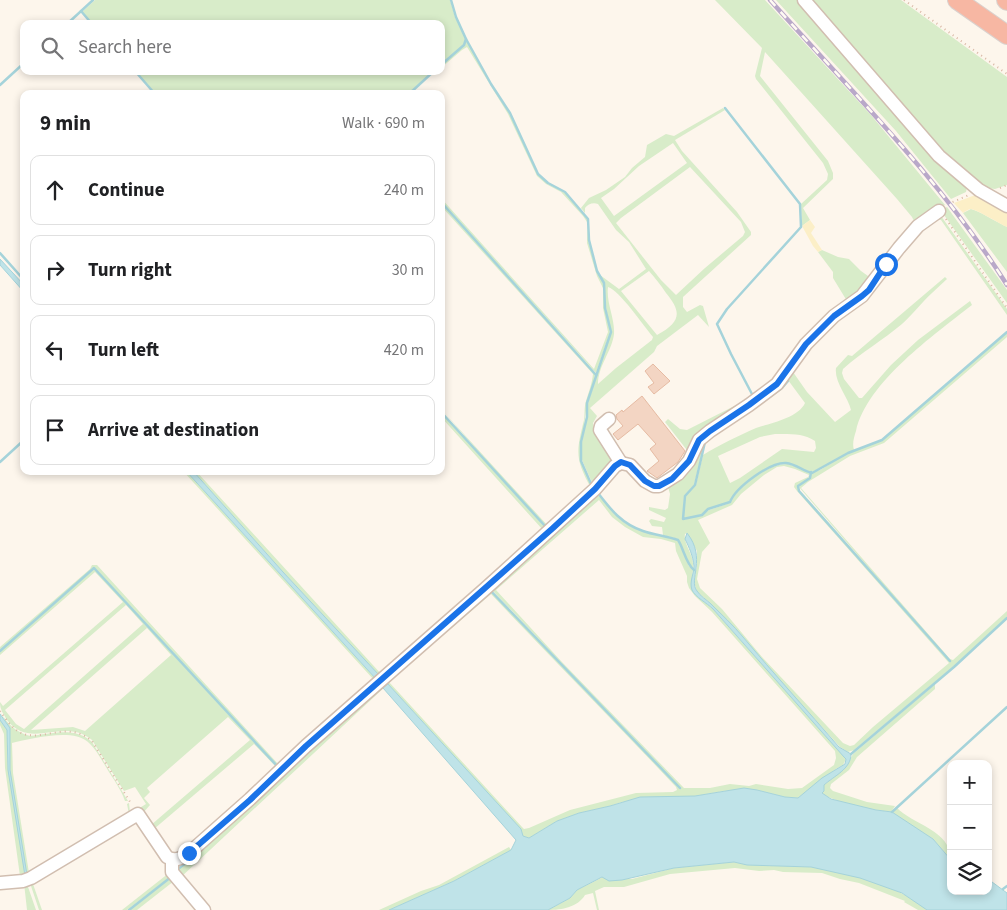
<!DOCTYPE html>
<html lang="en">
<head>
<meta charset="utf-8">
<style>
	:root { --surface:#fff; --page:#f2f2f2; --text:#202124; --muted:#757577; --line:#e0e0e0 }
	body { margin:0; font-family:"Source Sans 3",sans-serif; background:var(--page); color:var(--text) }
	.controls { position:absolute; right:15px; bottom:15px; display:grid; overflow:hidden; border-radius:10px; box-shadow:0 2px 8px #0003 }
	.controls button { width:45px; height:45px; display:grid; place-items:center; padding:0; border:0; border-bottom:1px solid var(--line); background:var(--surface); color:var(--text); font:25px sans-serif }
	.stop { position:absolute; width:15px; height:15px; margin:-11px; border:4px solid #1a73e8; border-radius:50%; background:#fff }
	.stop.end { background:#1a73e8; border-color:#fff; box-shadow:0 1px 5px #0008 }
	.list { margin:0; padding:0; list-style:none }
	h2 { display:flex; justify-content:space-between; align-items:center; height:65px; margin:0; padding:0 20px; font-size:21px }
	h2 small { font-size:16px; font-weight:400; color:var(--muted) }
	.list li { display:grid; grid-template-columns:32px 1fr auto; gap:15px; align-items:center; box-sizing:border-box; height:70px; margin:0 10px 10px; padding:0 10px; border:1px solid var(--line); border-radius:10px }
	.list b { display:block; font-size:19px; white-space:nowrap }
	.list em { font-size:16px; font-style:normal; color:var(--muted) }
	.icon { flex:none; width:28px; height:28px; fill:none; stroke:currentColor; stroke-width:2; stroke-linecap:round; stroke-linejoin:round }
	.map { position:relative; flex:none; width:1007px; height:910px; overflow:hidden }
	.search { position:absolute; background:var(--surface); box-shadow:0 2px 8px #0003; left:20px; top:20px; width:425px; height:55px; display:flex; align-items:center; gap:12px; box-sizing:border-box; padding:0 18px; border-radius:10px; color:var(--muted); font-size:19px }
	.panel { position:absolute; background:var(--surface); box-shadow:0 2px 8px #0003; left:20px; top:90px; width:425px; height:385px; border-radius:10px }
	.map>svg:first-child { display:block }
	.green { fill:#d8ecc9; fill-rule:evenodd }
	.sand { fill:#fcefc7 }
	.water { fill:#bfe3e8; stroke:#a5d3da }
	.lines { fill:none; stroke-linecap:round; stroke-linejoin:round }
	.stream { stroke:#a5d3da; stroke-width:2.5 }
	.building { fill:#f3d5c3; stroke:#e6bba3 }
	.minor-casing { stroke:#d1beb0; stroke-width:15 }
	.highway-casing { stroke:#dad1cd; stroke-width:20 }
	.path { stroke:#d9b8a5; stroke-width:2; stroke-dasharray:1 4; stroke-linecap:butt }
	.minor { stroke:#fff; stroke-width:12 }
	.highway { stroke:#f7b7a3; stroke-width:18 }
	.rail-casing { stroke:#b9a8c9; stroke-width:4.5 }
	.rail { stroke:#fffaf3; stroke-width:2.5; stroke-dasharray:8; stroke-linecap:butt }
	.route { stroke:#1a73e8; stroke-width:6 }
</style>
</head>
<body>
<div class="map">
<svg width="1007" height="910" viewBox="0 0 1007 910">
	<rect width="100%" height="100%" fill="#fdf6ec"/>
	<g class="green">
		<polygon points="95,0 450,0 455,17 466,39 463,45 441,64 441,24 93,24 82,12"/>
		<polygon points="715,0 765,0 871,115 945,205 916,225 912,217 897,199 765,52 760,76 828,161 833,173 833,179 803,208 810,220 802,226 801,204 827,180 828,174 823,163 756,79 755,76 762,48"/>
		<polygon points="776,0 800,0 967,187 966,192 951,199 896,131"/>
		<polygon points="812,0 901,0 1007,77 1007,185 995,189 987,188 955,164 929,137"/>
		<polygon points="467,41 490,84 509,113 538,174 548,184 565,193 587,219 588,240 597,272 603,283 605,308 610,332 596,373 441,201 441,198 594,369 608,332 603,308 603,288 597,276 587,243 587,222 583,216 561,192 546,184 537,176 508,114 467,47 462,50 441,68 441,65 464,45"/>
		<polygon points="135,71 433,71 408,94 156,94"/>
		<path d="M723,108l2,2 -50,30 7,11 55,61 14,20v3l-68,62v10l4,5 13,-7 3,1 6,21 -11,-12 -41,31 -3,6 -64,56 7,8 -4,7 1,5 18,32v3l-18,24 -12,-27v-18l5,-25 1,-14 23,-71 -5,-24 -2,-25 -4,-8 19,14 27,-20 -17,-27 -13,-12 -18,-26c-5,-2 -10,0 -13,4v5l-4,-5 8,-10 17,-8 19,-13 7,-9 13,-11 2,-12 19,-11 8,2zM673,143l14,20 -73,53 -13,-18 13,-9 25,-23zM690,167l51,55 4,10 -2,4 -38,32 -29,27 -15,-15 -45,-57 5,-5zM649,271c6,7 12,14 17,22 16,19 15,29 -9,42l-36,-44zM608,287c12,4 35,38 45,50l-1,3 -36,28 -18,16c0,-18 14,-33 16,-50 1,-16 -8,-31 -6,-47z"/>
		<path d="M441,203l154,172 -1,9 -7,19 -7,54 13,31 -45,42 -169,149 -188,170 -10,6 97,-86 -24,-25 -100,85 13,19v6l-29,-45 8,-5 -11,-17 -11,4 -32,-51c-29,-24 -61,11 -85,-20 -4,-7 -7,-10 -7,-18l3,4 120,-104 -28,-30 -95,83v-3l94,-83 183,198 1,-1 -184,-199 -94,83v-3l90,-78 2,-4h5l182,200h2l93,-85 -191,-209h3l190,208 3,-4 -96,-103 -90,-101h3l186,204 161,-142v-3l-102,-113v-4l104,114 -104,-118 108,118 42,-39c-16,-29 -15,-36 -7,-68 1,-6 0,-13 2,-19 3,-10 6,-17 7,-27l-152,-168zM126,605l17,19 -119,105 -8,-5 -11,-14zM147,628l24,27 -86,76 -12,-4 -42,3zM228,717l22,23 -99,85 -8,-12 7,-8 -6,-7 6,-6 -3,-4z"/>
		<polygon points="947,207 1007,290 1007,303 944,215 943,209"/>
		<path d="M971,209c9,2 25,13 36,18v45l-44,-59z"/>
		<polygon points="941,216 1007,309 1007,315 941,220 936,219 920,232 912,234"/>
		<polygon points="822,250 838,257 849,259 861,271 868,276 873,277 847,301 833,278 833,272 818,252"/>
		<path d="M945,277l2,2c-5,5 -10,9 -15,14 -10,9 -19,21 -30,31 -19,16 -40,28 -59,45l-1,4 2,6 15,19h3l29,-33 27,-25 52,-39 2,4c-38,30 -105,77 -116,126 -2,6 -4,13 -2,19l-42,22c-9,-1 -16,-8 -26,-9 -17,-2 -50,24 -57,39l-21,7 -6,5 -19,5 2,-23 11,-11 7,-30c16,-10 35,-19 53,-27 15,-5 42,-10 49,-25l-17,-23 -15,15 -17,9 -47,32 -5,7 -10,42 -10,11 -1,24 19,-5 7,-5 21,-7c7,-16 40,-41 58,-39 8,2 14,7 22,9l-2,6 -10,6 1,6 150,170 -150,-174 1,-2 10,-6 1,-6 9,-3 28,-17 34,-13 125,-107v4l-123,106 -34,13 -42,26 -7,6 149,171 3,1 54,-49v6l-53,49 -100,84 -6,2 -8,-5 -80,-88 -17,-22 -33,-34 -13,-11 -3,-10 3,-17v-14l-10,-18 -2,1c-2,11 10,21 8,35l-3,-2 -12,-28 -15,-4 -1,-8 -10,-1 -3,-5 2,-2 13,3 2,-4 -17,-8v-3l16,3 3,-2 2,-14 -2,-7c11,-7 23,-16 28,-28 4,-9 4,-16 10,-23l70,-49 28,-38 -2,10 -8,9 -1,4 14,20 28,30 16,-12c-3,-13 -17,-28 -15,-42l12,-13 4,1zM775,434c13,0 29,-1 40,7l1,7 -2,4 -32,-3 -42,29 -10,5 -12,-27 42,-19zM784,466l11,3 14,6 -1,2 -13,6 -1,4 3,4 152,172 -76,64 -19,18 -4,1 -7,-3 -81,-86 -40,-48 -22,-21 -3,-9 5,-27 8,-9 -12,-23 34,-15 9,-11 23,-19 13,-8z"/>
		<polygon points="752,397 690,454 665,422 668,419 680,429 687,430"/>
		<path d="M598,495c10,8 16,21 27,28 16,11 36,10 53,18l11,25 4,4c-4,26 3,23 20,39l126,141 7,9 -3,6 -7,4 -38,29 -13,-1 -28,-7 -33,1 -28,5 -74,6 -12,4 -31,7 -22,8 -28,17 -6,-2 -3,-7 -132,-145 -208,194 -3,-7 96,-88 217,-192 190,197 -188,-198zM599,500l13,17 13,10 18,10 18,2 14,4 1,8 11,25v6l2,6 6,8 17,16 123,139 1,7 -2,7 -32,23 -14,1 -32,-5 -7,2 -19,-2 -20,4h-26l-123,-127 -65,-71zM491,594c61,65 124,128 185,193l1,3 -4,2 -37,1 -66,17 -41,18 -5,1 -2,-2 -133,-145z"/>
		<path d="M935,684v5l-78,68 -8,13 -18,14 -1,4 3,3 34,11 28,4 -4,6c-23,-3 -50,-7 -70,-19l3,-8 22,-18 7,-13z"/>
		<path d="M0,712c8,12 15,20 30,24 20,-2 45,-10 62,6l36,59h-3c-4,-12 -12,-22 -19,-34 -5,-8 -10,-18 -18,-25 -16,-14 -57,-3 -76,1l1,30 16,100 100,-59 -2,-10 2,-1 1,10 -95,61 -15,2 -15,-108 -1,-34 -4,-9v-5l7,10 1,40h2v-41z"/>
		<path d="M896,807c17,18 55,23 55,53l-18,-21 -41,-26z"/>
		<polygon points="131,823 135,823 33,884 42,910 39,910 30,883 27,884 36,910 27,910 24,883"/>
		<polygon points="509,847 511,850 454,881 389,910 379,910 421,891 439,885"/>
		<path d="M734,862c24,5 51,3 76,5 29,2 97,22 117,43h-9l-14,-8 1,-1 -46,-18 -19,-4 -18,-6 -39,-1 -9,-2 -15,1 -24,-3 -65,6 -46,13h-20l-9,4 4,19h-2l-4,-17 -8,2c-7,12 -23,15 -37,15l22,-12 7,-8 26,-13 29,2 42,-11z"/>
		<polygon points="169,873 170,877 127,910 122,910"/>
		<polygon points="171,878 174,881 137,910 130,910"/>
	</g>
	<g class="sand">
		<path d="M978,194l29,18v15c-7,-3 -32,-19 -37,-18 -2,1 -5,2 -7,4l-9,-10z"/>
		<polygon points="810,220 815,227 811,233 822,250 818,252 813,246 802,226"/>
	</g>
	<g class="water">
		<polygon points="0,259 24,285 24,292 0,265"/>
		<polygon points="186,471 193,471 283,572 379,675 376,679"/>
		<path d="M687,533c20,25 1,47 10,58 3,5 10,9 14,13 10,10 23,22 32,33 31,37 64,73 96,110l12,7c0,15 -17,22 -27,31v6l-2,2 9,6 45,11 16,2 41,27 18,21v31h37v-12l19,14v17h-80l-25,-17 -42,-15 -49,-11 -64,-2 -13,-3 -60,6 -52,12 -13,1 -7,-4 -25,13 -7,8 -22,12h-159l65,-29 57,-31 5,-10 -133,-152 5,-4 133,145 2,7 6,2 28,-17 22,-8 31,-7 30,-9 55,-1 49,-8 13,2 28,7 13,1 24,-20 23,-14 1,-5 -2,-2 -131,-148c-6,-6 -18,-12 -21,-19 -3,-8 2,-16 2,-24 -1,-10 -5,-19 -9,-27z"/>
		<polygon points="0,714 10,728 10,770 27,875 25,876 8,770 7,730 0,720"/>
	</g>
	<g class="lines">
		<g class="stream">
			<polyline points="81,11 92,24"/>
			<polyline points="67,24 93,0"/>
			<polyline points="466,39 491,84 510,113 538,174 548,183 565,192 588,219 589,240 597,271 604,283 605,308 611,332 587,403 587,417 581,442 581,461 592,486"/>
			<polyline points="441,65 464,45 466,39 456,17 451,0"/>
			<polyline points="135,71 155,94"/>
			<polyline points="0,85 24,63"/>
			<polyline points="409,94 434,71"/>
			<polyline points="725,108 800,204 801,227 727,309 717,324 731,354 753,396"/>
			<polyline points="441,202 596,375"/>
			<polyline points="0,253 24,280"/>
			<polyline points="768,398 782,388 788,381"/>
			<polyline points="441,412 545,526"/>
			<path d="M705,442l-10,43 -10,11 -2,23 19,-4 6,-6 22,-7c6,-15 40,-40 56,-39 10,1 17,8 26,10l36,-20 34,-13 125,-108"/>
			<polyline points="0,462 24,440"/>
			<polyline points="811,472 810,478 798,486 799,491 950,661"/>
			<path d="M598,493c13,17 24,31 45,38 11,4 24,5 35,9 5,7 8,24 16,30"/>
			<polyline points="490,590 680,788"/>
			<polyline points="0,651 94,568 278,767"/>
			<polyline points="851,754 954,667 1007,618"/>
			<polyline points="892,812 1007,707"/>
			<polyline points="177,870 188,861"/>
			<polyline points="1003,889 1007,886"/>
			<polyline points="129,910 171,877"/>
		</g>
	</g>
	<g class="building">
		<polygon points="653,364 670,381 654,394 648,387 654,383 645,371"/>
		<polygon points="642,396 685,451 678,462 657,478 647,471 659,461 650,449 656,444 638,424 618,440 613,434 623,426 617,419 616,415 622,410 623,412"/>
	</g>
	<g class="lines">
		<defs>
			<g id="minor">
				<polyline points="804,0 939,156 979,190 1007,206"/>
				<polyline points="609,419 601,426 600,430 621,463"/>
				<polyline points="172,860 172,872 204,910"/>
				<path d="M0,883l23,-2 8,-3 107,-64 29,43c9,5 14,1 22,-4l61,-54 56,-53 179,-157 110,-100 20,-23 6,-3 9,2 15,16 9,5h5l19,-12 11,-13 10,-21 11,-9 39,-26 28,-21 29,-40 28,-28 28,-20 37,-48 19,-22 21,-15"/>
			</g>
			<g id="highway">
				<polyline points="957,0 1007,35"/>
				<polyline points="1006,0 1007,1"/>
			</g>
		</defs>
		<use href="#minor" class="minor-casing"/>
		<use href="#highway" class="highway-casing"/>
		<g class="path">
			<polyline points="904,0 1007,74"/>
			<polyline points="1000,188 1007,185"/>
			<polyline points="948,204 969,195"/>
			<polyline points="946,219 1007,308"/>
			<path d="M0,711c5,7 11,16 19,21 22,12 47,-13 73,9l40,64"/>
		</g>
		<use href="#minor" class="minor"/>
		<use href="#highway" class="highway"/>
		<defs>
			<path id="rail" d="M770,0c82,92 171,180 237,285"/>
		</defs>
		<use href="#rail" class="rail-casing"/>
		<use href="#rail" class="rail"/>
	</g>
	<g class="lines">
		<polyline class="route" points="189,853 250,800 306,746 553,528 595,489 615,466 621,462 630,465 645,481 654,486 659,486 672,479 689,461 699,440 710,431 749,405 777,384 806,344 834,316 862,296 869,290 886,264"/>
	</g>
</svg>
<div class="controls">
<button>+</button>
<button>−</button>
<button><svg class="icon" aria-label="layers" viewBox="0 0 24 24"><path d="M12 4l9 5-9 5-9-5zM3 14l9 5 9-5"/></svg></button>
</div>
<div class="stop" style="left:886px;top:264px"></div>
<div class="stop end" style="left:189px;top:853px"></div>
<div class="search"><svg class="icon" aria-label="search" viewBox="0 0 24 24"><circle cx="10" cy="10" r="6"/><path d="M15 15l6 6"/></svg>Search here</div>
<section class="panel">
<h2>9 min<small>Walk · 690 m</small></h2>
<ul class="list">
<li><svg class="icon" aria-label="ahead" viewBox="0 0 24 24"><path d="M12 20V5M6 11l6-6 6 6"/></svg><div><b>Continue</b></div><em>240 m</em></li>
<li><svg class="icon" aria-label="right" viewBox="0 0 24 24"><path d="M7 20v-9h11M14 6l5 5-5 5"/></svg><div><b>Turn right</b></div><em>30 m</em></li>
<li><svg class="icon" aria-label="left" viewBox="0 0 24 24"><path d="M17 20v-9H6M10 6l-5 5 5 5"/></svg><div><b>Turn left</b></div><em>420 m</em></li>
<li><svg class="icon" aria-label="arrive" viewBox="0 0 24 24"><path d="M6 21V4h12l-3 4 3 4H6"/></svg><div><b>Arrive at destination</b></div></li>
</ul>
</section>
</div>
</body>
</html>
